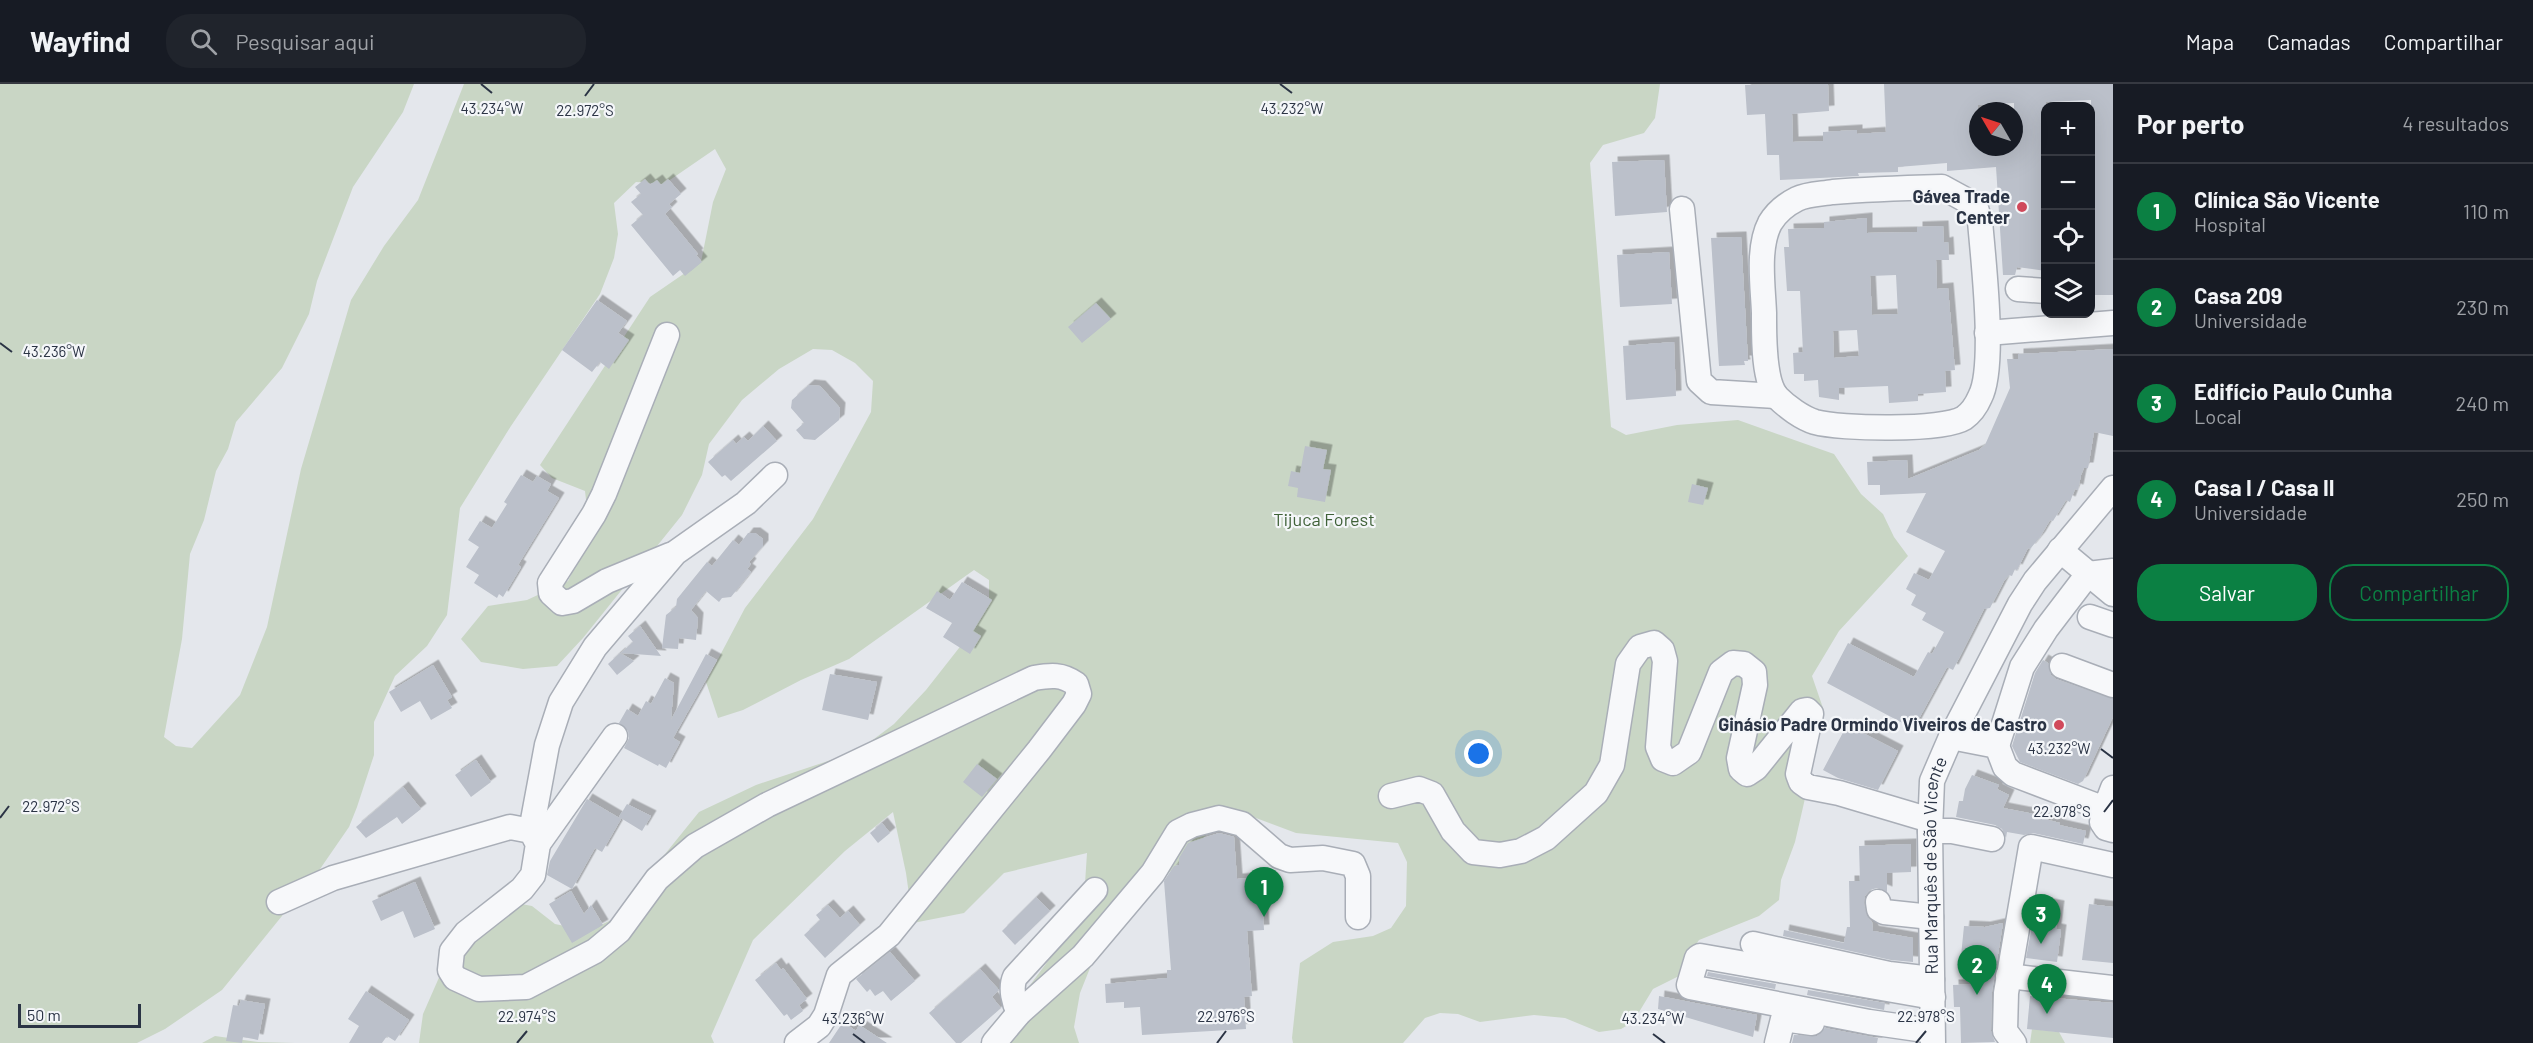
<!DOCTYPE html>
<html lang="pt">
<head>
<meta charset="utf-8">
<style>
	:root { --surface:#171b24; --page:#20242c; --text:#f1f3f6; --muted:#9ea1a6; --line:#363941; --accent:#0b8043 }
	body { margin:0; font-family:Barlow,sans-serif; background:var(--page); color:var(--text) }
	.controls { position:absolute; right:18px; top:18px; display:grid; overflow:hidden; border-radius:12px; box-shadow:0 6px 24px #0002 }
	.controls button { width:54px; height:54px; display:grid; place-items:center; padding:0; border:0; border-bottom:2px solid var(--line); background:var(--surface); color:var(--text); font:30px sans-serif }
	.compass { position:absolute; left:1969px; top:18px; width:54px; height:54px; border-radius:50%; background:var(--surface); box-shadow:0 6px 24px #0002; rotate:309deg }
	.scale { position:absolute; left:18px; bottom:15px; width:123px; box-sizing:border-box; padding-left:6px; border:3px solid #2b3445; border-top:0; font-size:16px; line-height:21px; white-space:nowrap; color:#2b3445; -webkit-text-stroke:4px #f4f6f9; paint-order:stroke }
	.you { position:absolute; left:1479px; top:670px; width:21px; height:21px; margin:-15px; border:4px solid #fff; border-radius:50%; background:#1a73e8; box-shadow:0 0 0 9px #1a73e833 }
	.badge { display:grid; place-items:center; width:39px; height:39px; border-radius:50%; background:var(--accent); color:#fff; font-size:20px; font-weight:700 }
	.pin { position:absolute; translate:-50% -50px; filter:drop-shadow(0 2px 3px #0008) }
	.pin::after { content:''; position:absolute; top:32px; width:21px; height:18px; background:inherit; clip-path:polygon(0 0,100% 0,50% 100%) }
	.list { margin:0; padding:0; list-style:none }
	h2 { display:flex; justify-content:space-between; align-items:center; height:78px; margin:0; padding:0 24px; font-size:26px }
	h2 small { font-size:20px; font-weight:400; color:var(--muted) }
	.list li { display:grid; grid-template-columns:39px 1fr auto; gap:18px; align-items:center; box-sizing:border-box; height:96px; padding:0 24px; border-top:2px solid var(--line) }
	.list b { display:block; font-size:22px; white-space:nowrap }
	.list p { margin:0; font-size:20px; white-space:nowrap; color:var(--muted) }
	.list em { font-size:20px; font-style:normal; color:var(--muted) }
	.actions { display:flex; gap:12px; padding:18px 24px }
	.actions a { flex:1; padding:14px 0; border:2px solid var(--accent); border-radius:24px; text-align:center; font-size:21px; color:var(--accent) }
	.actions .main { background:var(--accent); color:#fff }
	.icon { flex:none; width:33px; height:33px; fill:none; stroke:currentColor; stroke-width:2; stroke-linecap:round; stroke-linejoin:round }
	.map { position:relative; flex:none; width:2113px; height:959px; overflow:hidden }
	header { display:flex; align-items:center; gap:36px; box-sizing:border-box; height:84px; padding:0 30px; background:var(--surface); border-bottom:2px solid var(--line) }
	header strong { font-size:28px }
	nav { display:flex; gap:33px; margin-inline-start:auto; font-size:21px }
	.search { width:420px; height:54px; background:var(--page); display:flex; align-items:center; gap:15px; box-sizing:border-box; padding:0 21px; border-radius:24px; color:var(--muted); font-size:22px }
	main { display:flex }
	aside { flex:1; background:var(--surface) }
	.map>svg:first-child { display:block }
	.green { fill:#c9d6c5 }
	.building { fill:#bbc0ca; fill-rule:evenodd; filter:url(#shadow) }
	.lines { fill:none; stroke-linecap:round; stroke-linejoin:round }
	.minor-casing { stroke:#a9aeb7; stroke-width:27 }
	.minor { stroke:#f7f8fa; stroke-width:24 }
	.ticks { fill:none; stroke:#2b3445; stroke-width:2 }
	.poi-dot { fill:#d1495b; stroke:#f4f6f9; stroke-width:2 }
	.labels { text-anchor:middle; stroke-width:4.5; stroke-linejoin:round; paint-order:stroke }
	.poi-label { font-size:18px; font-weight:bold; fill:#2b3445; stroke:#f4f6f9; text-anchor:end }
	.park-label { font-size:18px; fill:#3f6138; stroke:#f4f6f9 }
	.street-label { font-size:18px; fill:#2b3445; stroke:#f4f6f9 }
	.ticks-label { font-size:15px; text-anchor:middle; fill:#2b3445; stroke:#f4f6f9; stroke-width:4.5; stroke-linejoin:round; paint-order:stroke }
</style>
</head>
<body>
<header>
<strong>Wayfind</strong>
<div class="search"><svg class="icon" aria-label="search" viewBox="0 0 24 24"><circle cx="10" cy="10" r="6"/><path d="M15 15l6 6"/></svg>Pesquisar aqui</div>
<nav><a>Mapa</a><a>Camadas</a><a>Compartilhar</a></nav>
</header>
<main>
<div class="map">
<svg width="2113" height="959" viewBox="0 0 2113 959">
	<defs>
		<filter id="shadow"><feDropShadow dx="5.5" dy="-5.5" stdDeviation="0" flood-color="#0004"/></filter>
	</defs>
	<rect width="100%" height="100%" fill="#e4e7ec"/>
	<g class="green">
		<polygon points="0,0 414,0 403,28 353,103 317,197 309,230 282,284 236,338 228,365 216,387 204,436 190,470 182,555 164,653 176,662 192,664 240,611 267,543 301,385 351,216 384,162 418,116 464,0 1660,0 1655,34 1644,49 1603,61 1590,79 1611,343 1626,351 1677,341 1738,336 1834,370 1861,410 1883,430 1894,453 1908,472 1839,547 1812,592 1824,627 1823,636 1795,758 1781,796 1779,816 1759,832 1699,856 1688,872 1679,892 1653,905 1633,938 1621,945 1599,948 1565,934 1534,931 1480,938 1458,930 1440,929 1425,934 1403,959 1293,959 1292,954 1300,879 1333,858 1373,852 1391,844 1406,822 1407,778 1398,759 1296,749 1232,725 1148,810 1092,879 1080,909 1074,943 1079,959 993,959 1016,920 1083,830 1087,769 1004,789 964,829 913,839 906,789 893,728 845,767 753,856 711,952 714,959 419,959 423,930 441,889 506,817 532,822 555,840 589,847 627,828 640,801 699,728 756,701 858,667 894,640 926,606 970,550 989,516 989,496 974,486 849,575 801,596 743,626 718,634 706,598 745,524 813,435 871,328 873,297 855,279 832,266 813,265 779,285 742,316 709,360 702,391 682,431 583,554 557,582 523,585 481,578 461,555 488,522 527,516 568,497 590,451 585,407 552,394 540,381 650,213 701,178 713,118 726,85 715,65 664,100 636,98 614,119 618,150 614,174 600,210 511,342 460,424 447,531 427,562 395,592 374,638 374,671 357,723 349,743 320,785 222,906 165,945 137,959 0,959"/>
		<polygon points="2032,945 2059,948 2065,959 2030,959"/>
		<polygon points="215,952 258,958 295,959 202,959"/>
	</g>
	<g class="building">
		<path d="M1828,0l1,27 -37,3 1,28 30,-1v-9l34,-2v4l29,-2 -2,-48h229v211h-22v-195l-45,2v169l-29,-4 -2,8h-12l-7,-108 -49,4v-8l-49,4v5l-40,1 1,3 -79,4 -1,-25h-12l-2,-41 -18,1 -2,-30zM2014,19v44h-36v-42z"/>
		<polygon points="1664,76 1667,128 1615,132 1612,78"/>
		<polygon points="645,95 650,101 657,96 661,101 668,95 681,110 669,120 672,123 665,130 698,170 696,171 702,178 685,192 680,186 673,192 631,141 643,131 631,118 641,110 635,103"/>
		<path d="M1867,134v15l50,-1v-5l26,-1 1,17 4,-1 1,18h-13l1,29 11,-1 7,82 -10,1 1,21 -28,2v7l-29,2 -1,-17 -49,2v12l-20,-3 -1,-17 -14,1v-7h-10l-1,-21 10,-1 -3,-61h-13l-3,-44h5l-1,-18 36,-1v-6zM1896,191l2,39 -26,1 -2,-39zM1857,246l2,26 -25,2 -1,-27z"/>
		<polygon points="1741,153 1748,277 1744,277 1745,281 1719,282 1711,154"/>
		<polygon points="1669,168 1672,220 1620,223 1617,171"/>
		<polygon points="597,216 627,237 618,249 629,256 609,285 600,278 592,288 562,266"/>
		<polygon points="1096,219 1111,235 1082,259 1068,243"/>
		<polygon points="1674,258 1676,312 1626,316 1623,262"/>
		<polygon points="2113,265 2113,352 2094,348 2088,384 2084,384 2081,391 2078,406 2075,405 2070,418 2066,416 2053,437 2050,436 2040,453 2030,465 2028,464 2017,486 2015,485 2012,492 2009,491 2004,497 1990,524 1984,525 1953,586 1947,583 1915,642 1912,640 1910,643 1827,599 1848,559 1914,593 1928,568 1932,570 1944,548 1922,536 1926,529 1911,521 1916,511 1906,505 1914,489 1929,496 1945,467 1906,448 1926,409 1880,411 1880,401 1868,401 1867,378 1907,376 1908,395 1979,366 1985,361 2010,304 2007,275 2018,275 2018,270"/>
		<polygon points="809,301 820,302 840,324 839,336 815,356 804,355 796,346 804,339 791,324 792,316"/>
		<polygon points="763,342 777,357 731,397 725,391 722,393 708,378 733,356 736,360 744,353 748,357"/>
		<polygon points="1305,362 1327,366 1323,385 1331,386 1325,418 1297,413 1298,404 1288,402 1291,387 1300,389"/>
		<polygon points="521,391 533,398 537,392 551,400 547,407 559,414 518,481 521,483 503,513 499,510 497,514 474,499 479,491 466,483 479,463 468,456 480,437 492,444 507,420 504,418"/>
		<polygon points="1692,400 1708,404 1703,421 1688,418"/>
		<polygon points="748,449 755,449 763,455 763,462 749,478 751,480 747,485 751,488 731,513 722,514 719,518 706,507 691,526 698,534 696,556 679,554 678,565 662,564 666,531 676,523 677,515 707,478 712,482 733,456 739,461"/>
		<polygon points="962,498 992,516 973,547 981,552 970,570 943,553 952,539 926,524 937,507 950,516"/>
		<polygon points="640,542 661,572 621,569 633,558 628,552"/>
		<polygon points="620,569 634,577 617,591 608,580"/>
		<polygon points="706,570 717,576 673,654 680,658 666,684 659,680 658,682 624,664 629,654 628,647 619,639 627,625 638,632 646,617 651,620 665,594 674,599 671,636"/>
		<polygon points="2043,576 2048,579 2051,591 2056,595 2113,615 2113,633 2083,697 2078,700 2020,678 2012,662 2035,589"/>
		<polygon points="433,581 452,613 447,616 452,624 431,636 420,617 401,628 389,608"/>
		<polygon points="830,590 877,598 868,636 822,626"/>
		<polygon points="1847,641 1898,667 1878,706 1838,694 1823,686"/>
		<polygon points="476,676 491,698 471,713 455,691"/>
		<polygon points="977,680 997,695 982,713 963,698"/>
		<polygon points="1972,691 1999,701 1997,705 2009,711 2003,724 2034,730 2033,732 2060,739 2059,741 2086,747 2083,760 2033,749 2024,751 2007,748 2006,754 2002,745 1995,741 1956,733 1959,717 1963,717 1965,705"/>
		<polygon points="403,703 421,725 402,740 397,733 366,754 356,743"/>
		<polygon points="587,715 621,735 602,768 595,764 572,805 547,791 550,777"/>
		<polygon points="627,720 651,732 642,747 619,733"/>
		<polygon points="882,739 890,749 878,759 870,749"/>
		<polygon points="1219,749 1234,753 1237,795 1261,793 1264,846 1247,847 1252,912 1244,913 1246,945 1142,951 1140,923 1124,924 1124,918 1106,919 1105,900 1167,894 1167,886 1171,886 1164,797 1174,782 1179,781 1179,774 1188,759"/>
		<polygon points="1911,760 1911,788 1887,789 1887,808 1877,804 1870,806 1865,812 1864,819 1867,832 1872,838 1873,847 1913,854 1913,878 1891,876 1783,852 1784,846 1844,859 1847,843 1850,843 1849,797 1860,797 1859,762"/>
		<polygon points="415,798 435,845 414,854 403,827 381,837 372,817"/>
		<polygon points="571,807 584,830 591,821 603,841 572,859 549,820"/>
		<polygon points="1036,813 1050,827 1015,861 1002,847"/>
		<polygon points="2043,819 2059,822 2056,845 2061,846 2057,878 2026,874 2035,825 2042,825"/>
		<polygon points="2089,820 2113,823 2113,879 2082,876"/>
		<polygon points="828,821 840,834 848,827 860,841 825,874 804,851 820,836 816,831"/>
		<polygon points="2003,839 1992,908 1991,947 1995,958 1961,959 1960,923 1954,923 1953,901 1976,900 1981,873 1961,872 1964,842 1985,843"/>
		<polygon points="890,868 915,897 891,917 883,907 875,912 870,905 867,908 856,895"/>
		<polygon points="776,879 781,886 783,884 807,915 799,921 803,927 791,936 787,930 784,932 755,896"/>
		<polygon points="980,885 999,906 992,913 1001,924 961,959 956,959 929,929"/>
		<polygon points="1708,888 1776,900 1775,905 1707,892"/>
		<polygon points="1808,906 1885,919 1884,926 1807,911"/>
		<polygon points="366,907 409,936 395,957 387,952 382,959 349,959 359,942 348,935"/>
		<polygon points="1659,912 1757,931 1753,953 1658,925"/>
		<polygon points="2030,912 2113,919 2113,954 2027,945"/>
		<polygon points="241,916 265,920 258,956 243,953 242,959 226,957 233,921 239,922"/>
		<polygon points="843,938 856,947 859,941 887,959 829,959"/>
		<polygon points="1825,944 1878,954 1877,959 1792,959 1794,951 1817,952"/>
	</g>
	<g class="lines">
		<defs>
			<g id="minor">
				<path d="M1942,103l33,18 5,16c3,37 16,146 0,176 -3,7 -9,16 -16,21 -21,13 -124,11 -149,4 -13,-4 -28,-15 -38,-25 -14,-16 -13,-63 -13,-84 -1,-27 -7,-65 6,-90 6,-10 17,-19 27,-24 10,-5 24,-5 36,-7 36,-3 72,-4 109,-5z"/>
				<polyline points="1682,125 1699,297 1711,308 1776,312"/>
				<polyline points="2018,205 2046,207"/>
				<polyline points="1987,249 2113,239"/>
				<polyline points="667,251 604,410 594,430 550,499 551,509 562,519 573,517 607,497 670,471"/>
				<polyline points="2060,466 2113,510"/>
				<polyline points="2090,533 2113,541"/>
				<polyline points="2062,582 2113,601"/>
				<polyline points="1951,653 1997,662 2005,683 2013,690 2105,725 2113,704"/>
				<polyline points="1997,662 2022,583 2046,545 2088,490 2113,487"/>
				<polyline points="1391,712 1419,705 1432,710 1453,747 1473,768 1500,771 1521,767 1546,754 1596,709 1612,681 1628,580 1640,563 1654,559 1662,566 1665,577 1658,663 1663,675 1673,679 1689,668 1721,588 1733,579 1744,580 1754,588 1755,601 1739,674 1741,685 1747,690 1756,684 1802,627 1807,626 1811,630 1798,690 1801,698 1808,703 1839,709 1930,736"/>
				<polyline points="2105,725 2102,738 2106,744 2113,746"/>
				<polyline points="531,747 547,661 561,618 595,563 675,469 746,419 775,391"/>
				<polyline points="1930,747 1952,747 1992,755"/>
				<polyline points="538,760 615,652"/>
				<path d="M279,818l54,-24 177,-51 21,4 7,13 -5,31 -11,14 -56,44 -14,18 -2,19 5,8 24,11 47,-2 69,-36 24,-20 38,-52 38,-33 72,-41 267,-127c17,-3 28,-4 42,6l3,10 -5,10 -35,46 -150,185 -50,40 -13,40 -7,11 -22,17"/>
				<polyline points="1878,818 1879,825 1884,828 1931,833"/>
				<polyline points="1753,860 1889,890 1932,895"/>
				<polyline points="2008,892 2113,904"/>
				<path d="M1019,929c-5,-10 -9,-25 -4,-36l80,-87"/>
				<polyline points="1932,947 1869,938 1690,903 1689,901 1697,874 1700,872 1933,913"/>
				<polyline points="994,959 1019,929 1083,872 1153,789 1178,748 1192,741 1219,734 1242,740 1279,772 1290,776 1323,774 1353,780 1358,792 1358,833"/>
				<polyline points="1777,959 1783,935 1812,939"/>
				<path id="s1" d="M1933,959l-3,-212 2,-50 19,-44 69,-133 15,-23 78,-93"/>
				<polyline points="2014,959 2005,947 2006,909 2031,763 2113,781"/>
			</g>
		</defs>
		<use href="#minor" class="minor-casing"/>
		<use href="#minor" class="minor"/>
	</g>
	<path class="ticks" d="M481,0l11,9M1280,0l12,9M585,12l9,-12M0,259l12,9M2101,665l12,9M2104,728l9,-12M0,734l9,-12M853,950l12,9M1653,950l12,9M517,959l10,-12M1217,959l9,-12M1916,959l10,-12"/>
	<g class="poi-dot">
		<circle cx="2022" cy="123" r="6"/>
		<circle cx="2059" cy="641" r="6"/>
	</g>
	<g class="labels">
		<g class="poi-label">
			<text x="2010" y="119">Gávea Trade<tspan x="2010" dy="21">Center</tspan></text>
			<text x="2047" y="647">Ginásio Padre Ormindo Viveiros de Castro</text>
		</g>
		<g class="park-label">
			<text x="1324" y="442">Tijuca Forest</text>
		</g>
		<g class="street-label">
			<text dy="6" stroke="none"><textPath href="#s1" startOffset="178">Rua Marquês de São Vicente</textPath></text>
		</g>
	</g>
	<g class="ticks-label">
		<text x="492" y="30">43.234°W</text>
		<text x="1292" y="30">43.232°W</text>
		<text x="585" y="32">22.972°S</text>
		<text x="54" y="273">43.236°W</text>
		<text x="2059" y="670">43.232°W</text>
		<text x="51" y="728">22.972°S</text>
		<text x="2062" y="733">22.978°S</text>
		<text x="527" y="938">22.974°S</text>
		<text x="1226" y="938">22.976°S</text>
		<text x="1926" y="938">22.978°S</text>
		<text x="853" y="940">43.236°W</text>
		<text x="1653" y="940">43.234°W</text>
	</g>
</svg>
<div class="controls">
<button>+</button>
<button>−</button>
<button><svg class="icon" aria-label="locate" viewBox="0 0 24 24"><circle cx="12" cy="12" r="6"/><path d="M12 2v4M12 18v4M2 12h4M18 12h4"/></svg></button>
<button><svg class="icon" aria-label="layers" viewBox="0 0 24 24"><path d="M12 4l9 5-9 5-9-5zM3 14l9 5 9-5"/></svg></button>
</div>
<svg class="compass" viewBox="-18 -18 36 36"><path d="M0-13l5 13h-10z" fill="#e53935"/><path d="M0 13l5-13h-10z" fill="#9ea1a6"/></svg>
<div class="scale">50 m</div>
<div class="you"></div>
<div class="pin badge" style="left:1264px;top:833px">1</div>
<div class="pin badge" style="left:1977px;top:911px">2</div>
<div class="pin badge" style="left:2041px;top:860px">3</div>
<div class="pin badge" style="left:2047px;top:930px">4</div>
</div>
<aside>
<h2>Por perto<small>4 resultados</small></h2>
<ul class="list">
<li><span class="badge">1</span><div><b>Clínica São Vicente</b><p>Hospital</p></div><em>110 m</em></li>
<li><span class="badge">2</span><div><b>Casa 209</b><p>Universidade</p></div><em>230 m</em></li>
<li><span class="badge">3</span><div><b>Edifício Paulo Cunha</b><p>Local</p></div><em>240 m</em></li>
<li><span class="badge">4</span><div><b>Casa I / Casa II</b><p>Universidade</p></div><em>250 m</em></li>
</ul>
<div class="actions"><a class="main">Salvar</a><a>Compartilhar</a></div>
</aside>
</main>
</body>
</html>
